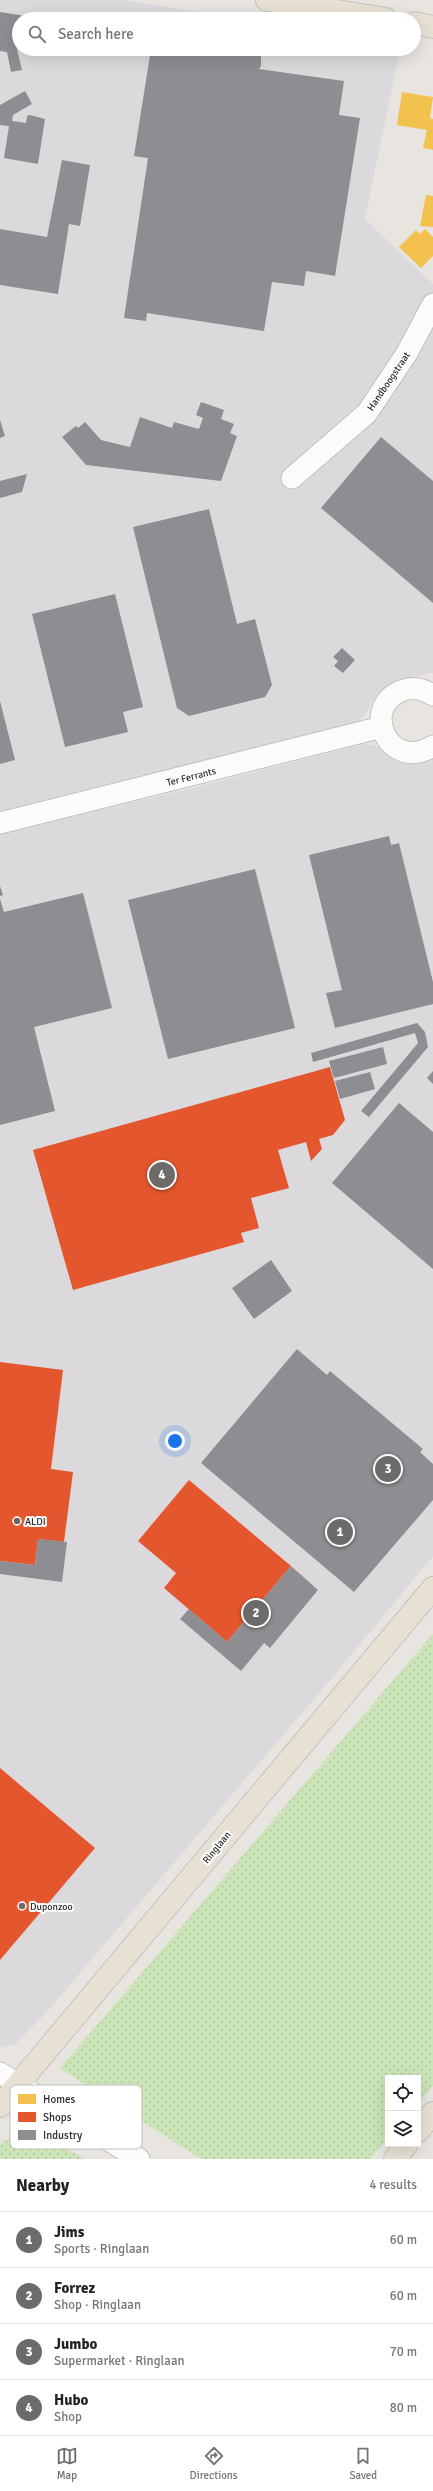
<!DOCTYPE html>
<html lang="en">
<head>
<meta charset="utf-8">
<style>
	:root { --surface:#fff; --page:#f2f2f2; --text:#222; --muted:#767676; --line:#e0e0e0; --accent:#6c6b6a }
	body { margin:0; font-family:Signika,sans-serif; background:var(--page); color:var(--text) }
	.controls { position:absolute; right:12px; bottom:12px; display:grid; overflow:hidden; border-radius:0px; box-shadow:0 4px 16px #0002 }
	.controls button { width:36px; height:36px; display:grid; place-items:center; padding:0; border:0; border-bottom:1px solid var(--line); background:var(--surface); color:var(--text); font:20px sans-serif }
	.you { position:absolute; left:175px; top:1441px; width:14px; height:14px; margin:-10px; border:3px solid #fff; border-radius:50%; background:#1a73e8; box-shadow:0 0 0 6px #1a73e833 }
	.badge { display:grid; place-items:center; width:26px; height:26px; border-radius:50%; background:var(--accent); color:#fff; font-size:13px; font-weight:700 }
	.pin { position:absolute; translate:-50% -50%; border:2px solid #fff; box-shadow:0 1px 4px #0006 }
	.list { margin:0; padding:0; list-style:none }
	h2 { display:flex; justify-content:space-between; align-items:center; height:52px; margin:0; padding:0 16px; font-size:17px }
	h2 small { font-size:13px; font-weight:400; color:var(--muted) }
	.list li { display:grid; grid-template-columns:26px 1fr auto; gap:12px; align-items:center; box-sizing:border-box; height:56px; padding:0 16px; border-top:1px solid var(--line) }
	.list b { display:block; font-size:15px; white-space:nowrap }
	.list p { margin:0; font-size:13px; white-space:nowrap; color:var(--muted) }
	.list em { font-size:13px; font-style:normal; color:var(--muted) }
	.icon { flex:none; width:22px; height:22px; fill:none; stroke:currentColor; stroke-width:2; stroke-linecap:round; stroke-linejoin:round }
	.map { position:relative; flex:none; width:433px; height:2159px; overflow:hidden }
	.search { position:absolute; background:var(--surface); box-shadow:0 4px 16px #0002; left:12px; right:12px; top:12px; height:44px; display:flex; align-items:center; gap:10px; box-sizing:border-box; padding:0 14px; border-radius:22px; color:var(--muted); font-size:15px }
	.sheet { height:276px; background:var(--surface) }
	nav { display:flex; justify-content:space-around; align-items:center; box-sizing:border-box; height:56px; border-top:1px solid var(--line); background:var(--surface); font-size:11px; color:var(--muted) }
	nav a { display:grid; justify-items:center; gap:2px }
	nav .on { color:var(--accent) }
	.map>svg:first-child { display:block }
	.industrial { fill:#dcd9dc }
	.grass { fill:url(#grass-dots) }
	.homes { fill:#f2c14e }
	.shops { fill:#e4572e }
	.industry { fill:#8d8d92 }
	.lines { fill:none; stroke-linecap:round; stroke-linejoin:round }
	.minor-casing { stroke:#c2c0c1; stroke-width:23 }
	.primary-casing { stroke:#c4c3c1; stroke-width:24 }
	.minor { stroke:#fcfbfa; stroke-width:21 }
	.primary { stroke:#e6e1d3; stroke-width:22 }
	.poi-dot { fill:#6c6b6a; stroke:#fff; stroke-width:1.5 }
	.labels { text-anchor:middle; stroke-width:4; stroke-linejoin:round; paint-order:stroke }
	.street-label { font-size:10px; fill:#2a2a2a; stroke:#fff }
	.poi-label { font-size:10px; fill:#2a2a2a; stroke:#fff; text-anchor:start }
	.key { fill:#fff; stroke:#bfbfbf; stroke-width:1 }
	.key-label { font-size:11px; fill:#2a2a2a }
</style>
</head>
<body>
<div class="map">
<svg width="433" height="2159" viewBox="0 0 433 2159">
	<defs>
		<pattern id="grass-dots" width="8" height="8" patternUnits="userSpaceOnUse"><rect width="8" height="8" fill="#cbe4b8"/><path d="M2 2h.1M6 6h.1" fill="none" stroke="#aec49e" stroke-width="1.8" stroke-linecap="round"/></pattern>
	</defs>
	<rect width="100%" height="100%" fill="#e8e4e0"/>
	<g class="industrial">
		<polygon points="0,0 125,0 243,19 19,19 19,49 400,49 365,219 433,284 433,673 405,678 389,684 378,693 360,721 0,812"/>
		<polygon points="364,744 375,745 403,760 428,761 433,758 433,1556 326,1685 44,2015 15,2044 0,2048 0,834 185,790"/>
	</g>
	<g class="grass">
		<polygon points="433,1634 433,2086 418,2103 418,2078 388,2078 388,2138 370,2159 201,2159 60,2068"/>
		<polygon points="25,2130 35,2132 85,2159 0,2159 0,2145 2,2142"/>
	</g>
	<g class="homes">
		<polygon points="402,92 433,97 430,118 433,119 433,150 423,148 427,130 397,125"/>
		<polygon points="426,195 433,196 433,227 420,226"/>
		<polygon points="425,229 433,237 433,256 421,268 399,247 416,230 420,234"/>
	</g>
	<g class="shops">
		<polygon points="330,1067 345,1120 333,1135 319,1139 322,1149 311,1161 306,1142 278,1150 289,1188 251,1198 259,1228 241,1233 244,1242 73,1290 33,1150"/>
		<polygon points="0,1362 63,1370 51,1469 73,1472 64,1542 38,1539 35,1565 0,1561"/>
		<polygon points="189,1480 291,1566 259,1604 264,1608 252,1622 247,1618 227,1642 164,1588 176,1573 138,1541"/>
		<polygon points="0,1768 95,1848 0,1960"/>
	</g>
	<g class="industry">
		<polygon points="0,12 38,18 19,19 19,46 16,45 22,70 11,72 7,52 0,51"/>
		<polygon points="151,49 232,49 261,54 261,66 259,69 344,81 339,115 360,118 335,276 306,271 304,286 272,282 264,331 147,313 146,321 124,318 148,158 134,156"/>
		<polygon points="25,91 32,104 13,115 12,121 26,123 27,116 30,115 45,119 38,164 4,158 9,126 0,125 0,105"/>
		<polygon points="62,160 90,165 80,226 69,224 58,294 0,285 0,229 47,237"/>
		<polygon points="201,402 224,410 221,419 234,424 230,433 237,436 221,481 86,465 62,437 76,426 78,428 85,422 101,440 130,447 140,417 172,428 174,422 199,429 203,418 196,415"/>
		<polygon points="0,420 5,436 0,438"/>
		<polygon points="381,437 433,481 433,603 321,508"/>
		<polygon points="27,474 22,492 0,498 0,481"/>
		<polygon points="209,509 237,624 255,619 272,685 265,697 189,716 177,708 133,527"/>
		<polygon points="115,594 143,707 123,712 128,732 65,747 32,614"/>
		<polygon points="342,648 355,660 343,673 334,666 338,661 333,657"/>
		<polygon points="0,701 15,760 0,764"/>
		<polygon points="389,836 391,845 399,843 433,982 433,1004 335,1028 326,993 342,990 309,855"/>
		<polygon points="255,869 295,1028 168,1059 128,900"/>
		<polygon points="0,886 3,895 0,896"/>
		<polygon points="83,893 112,1008 34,1027 55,1111 0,1125 0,899 4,912"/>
		<polygon points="417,1023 425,1032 428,1047 369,1117 361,1111 418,1043 415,1033 313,1062 311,1053"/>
		<polygon points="383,1047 387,1064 334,1078 329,1061"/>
		<polygon points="433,1071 433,1084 427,1078"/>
		<polygon points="370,1072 375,1089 340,1099 335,1081"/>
		<polygon points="399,1103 433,1132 433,1269 332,1183"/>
		<polygon points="271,1260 292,1291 254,1319 232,1288"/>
		<polygon points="297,1349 327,1375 330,1371 423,1449 420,1452 433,1464 433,1500 354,1592 201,1463"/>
		<polygon points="38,1539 67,1542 62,1582 0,1574 0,1561 35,1565"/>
		<polygon points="291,1566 318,1590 270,1648 264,1643 241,1671 180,1619 189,1609 227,1642 247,1618 252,1622 264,1608 259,1604"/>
	</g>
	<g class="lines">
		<defs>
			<g id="minor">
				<polyline points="292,478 367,413 407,353 433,304"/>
				<path d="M433,695c-10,-6 -21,-9 -32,-4 -42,18 -11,82 32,55"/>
				<polyline points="0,823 382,727"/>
				<polyline points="0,2073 139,2159"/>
			</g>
			<g id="primary">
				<polyline points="267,0 386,19"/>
				<polyline points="414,23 433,27"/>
				<polyline points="0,2106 433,1588"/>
				<polyline points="418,2131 433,2113"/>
				<polyline points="395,2159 407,2144"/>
			</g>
		</defs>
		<use href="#minor" class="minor-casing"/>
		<use href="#primary" class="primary-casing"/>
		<use href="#minor" class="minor"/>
		<use href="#primary" class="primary"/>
	</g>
	<g class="poi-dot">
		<circle cx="17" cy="1521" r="4"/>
		<circle cx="22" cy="1906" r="4"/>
	</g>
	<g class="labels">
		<g class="street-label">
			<text transform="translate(388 381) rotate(-56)" y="4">Handboogstraat</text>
			<text transform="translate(191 776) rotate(-14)" y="4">Ter Ferrants</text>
			<text transform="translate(216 1847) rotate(-51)" y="4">Ringlaan</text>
		</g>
		<g class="poi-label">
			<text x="25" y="1525">ALDI</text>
			<text x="30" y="1910">Duponzoo</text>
		</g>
	</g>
	<rect x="10" y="2085" width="132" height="64" rx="6" class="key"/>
	<rect x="18" y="2094" width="18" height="10" fill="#f2c14e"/>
	<rect x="18" y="2112" width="18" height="10" fill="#e4572e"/>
	<rect x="18" y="2130" width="18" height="10" fill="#8d8d92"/>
	<g class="key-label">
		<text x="43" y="2103">Homes</text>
		<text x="43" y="2121">Shops</text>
		<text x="43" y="2139">Industry</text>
	</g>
</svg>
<div class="controls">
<button><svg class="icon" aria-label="locate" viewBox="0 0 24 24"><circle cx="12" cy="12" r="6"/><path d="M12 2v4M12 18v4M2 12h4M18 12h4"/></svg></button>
<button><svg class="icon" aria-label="layers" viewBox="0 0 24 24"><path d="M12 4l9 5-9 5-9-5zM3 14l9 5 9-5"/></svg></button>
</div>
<div class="you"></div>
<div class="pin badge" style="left:340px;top:1532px">1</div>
<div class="pin badge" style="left:256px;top:1613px">2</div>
<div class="pin badge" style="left:388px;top:1469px">3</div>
<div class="pin badge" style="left:162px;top:1175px">4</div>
<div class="search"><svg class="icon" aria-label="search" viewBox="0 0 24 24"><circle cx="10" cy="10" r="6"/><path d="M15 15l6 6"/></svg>Search here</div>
</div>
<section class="sheet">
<h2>Nearby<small>4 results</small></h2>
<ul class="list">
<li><span class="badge">1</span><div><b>Jims</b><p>Sports · Ringlaan</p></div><em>60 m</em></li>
<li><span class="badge">2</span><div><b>Forrez</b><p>Shop · Ringlaan</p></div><em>60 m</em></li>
<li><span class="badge">3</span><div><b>Jumbo</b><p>Supermarket · Ringlaan</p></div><em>70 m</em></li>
<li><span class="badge">4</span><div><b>Hubo</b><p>Shop</p></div><em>80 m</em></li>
</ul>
</section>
<nav>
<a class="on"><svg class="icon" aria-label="map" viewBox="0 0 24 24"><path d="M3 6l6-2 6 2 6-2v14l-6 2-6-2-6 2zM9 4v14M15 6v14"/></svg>Map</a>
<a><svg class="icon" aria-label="directions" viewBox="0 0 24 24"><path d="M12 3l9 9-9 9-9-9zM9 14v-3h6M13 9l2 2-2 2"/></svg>Directions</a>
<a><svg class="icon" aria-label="saved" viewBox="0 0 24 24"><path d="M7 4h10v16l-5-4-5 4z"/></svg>Saved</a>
</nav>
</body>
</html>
